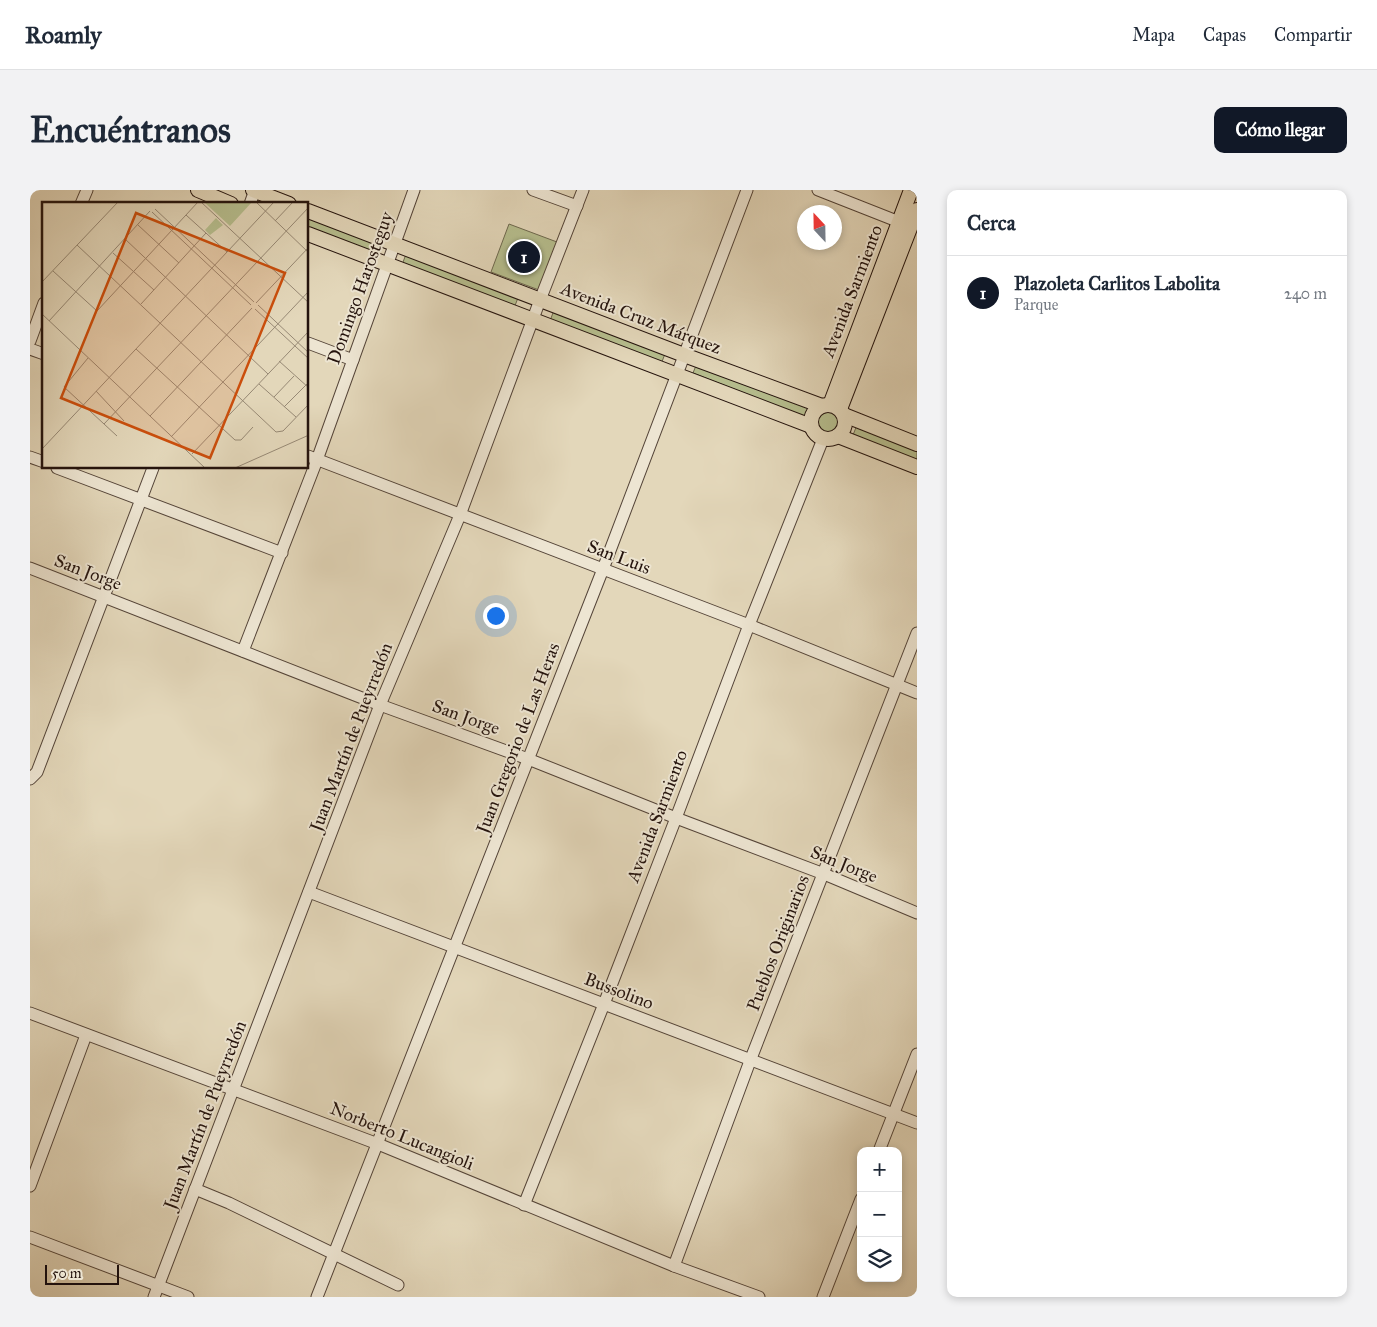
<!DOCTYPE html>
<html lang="es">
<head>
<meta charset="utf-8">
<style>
	:root { --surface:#fff; --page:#f2f2f3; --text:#1f2937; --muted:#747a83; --line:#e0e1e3; --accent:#111827 }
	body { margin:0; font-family:"IM FELL Great Primer",serif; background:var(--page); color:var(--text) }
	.controls { position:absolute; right:15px; bottom:15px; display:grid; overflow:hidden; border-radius:10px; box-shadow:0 2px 8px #0003 }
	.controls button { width:45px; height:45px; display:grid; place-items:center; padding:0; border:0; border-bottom:1px solid var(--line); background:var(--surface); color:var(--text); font:25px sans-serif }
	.compass { position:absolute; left:767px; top:15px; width:45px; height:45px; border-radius:50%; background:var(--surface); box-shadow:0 2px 8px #0003; rotate:338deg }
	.scale { position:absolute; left:15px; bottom:12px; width:74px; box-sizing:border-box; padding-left:5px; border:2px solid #24130d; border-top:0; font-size:14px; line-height:18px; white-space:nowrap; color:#24130d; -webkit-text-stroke:4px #ede5d2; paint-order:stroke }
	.you { position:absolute; left:465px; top:425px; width:18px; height:18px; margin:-12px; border:4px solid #fff; border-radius:50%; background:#1a73e8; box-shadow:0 0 0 8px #1a73e833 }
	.badge { display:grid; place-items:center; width:32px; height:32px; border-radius:50%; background:var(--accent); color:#fff; font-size:16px; font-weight:700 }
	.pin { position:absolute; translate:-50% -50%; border:2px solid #fff; box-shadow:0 1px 5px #0006 }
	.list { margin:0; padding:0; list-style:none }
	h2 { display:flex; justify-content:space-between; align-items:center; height:65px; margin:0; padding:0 20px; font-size:21px }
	h2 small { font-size:16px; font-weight:400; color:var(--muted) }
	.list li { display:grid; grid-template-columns:32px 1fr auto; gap:15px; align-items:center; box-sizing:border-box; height:75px; padding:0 20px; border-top:1px solid var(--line) }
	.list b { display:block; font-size:19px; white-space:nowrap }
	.list p { margin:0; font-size:16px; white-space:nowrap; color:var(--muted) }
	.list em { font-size:16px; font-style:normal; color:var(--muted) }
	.icon { flex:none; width:28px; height:28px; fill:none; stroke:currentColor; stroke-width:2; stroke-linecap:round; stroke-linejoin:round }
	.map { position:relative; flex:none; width:887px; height:1107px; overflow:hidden; border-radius:10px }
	header { display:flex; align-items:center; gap:30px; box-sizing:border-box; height:70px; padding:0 25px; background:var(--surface); border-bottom:1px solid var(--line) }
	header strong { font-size:24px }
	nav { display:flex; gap:28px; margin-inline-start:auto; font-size:18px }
	.intro { display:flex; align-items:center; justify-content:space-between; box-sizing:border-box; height:120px; padding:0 30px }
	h1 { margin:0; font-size:35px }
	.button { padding:12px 22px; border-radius:10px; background:var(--accent); color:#fff; font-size:18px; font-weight:700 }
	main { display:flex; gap:30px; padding:0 30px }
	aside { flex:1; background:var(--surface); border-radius:10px; box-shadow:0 2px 8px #0003 }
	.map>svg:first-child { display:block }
	.green { fill:#b6be8e; stroke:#6d684e }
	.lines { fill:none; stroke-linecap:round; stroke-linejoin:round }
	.minor-casing { stroke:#544438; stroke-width:13 }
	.major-casing { stroke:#24130d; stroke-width:16 }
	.minor { stroke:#ede5d2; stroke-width:11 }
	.major { stroke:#e3d7ba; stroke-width:14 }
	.labels { text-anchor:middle; stroke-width:4; stroke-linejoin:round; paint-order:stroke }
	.street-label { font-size:18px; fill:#24130d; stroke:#ede5d2 }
	.inset-road { fill:none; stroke:#978975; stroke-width:1 }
	.view { fill:#cb4e0c; fill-opacity:0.15; stroke:#cb4e0c; stroke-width:2.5 }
	.inset-edge { fill:none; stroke:#24130d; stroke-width:2.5 }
</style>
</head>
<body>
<header>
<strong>Roamly</strong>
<nav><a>Mapa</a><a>Capas</a><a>Compartir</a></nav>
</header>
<div class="intro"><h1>Encuéntranos</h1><a class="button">Cómo llegar</a></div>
<main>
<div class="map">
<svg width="887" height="1107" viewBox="0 0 887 1107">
	<rect width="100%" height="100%" fill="#e3d7ba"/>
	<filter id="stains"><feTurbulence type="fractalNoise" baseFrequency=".004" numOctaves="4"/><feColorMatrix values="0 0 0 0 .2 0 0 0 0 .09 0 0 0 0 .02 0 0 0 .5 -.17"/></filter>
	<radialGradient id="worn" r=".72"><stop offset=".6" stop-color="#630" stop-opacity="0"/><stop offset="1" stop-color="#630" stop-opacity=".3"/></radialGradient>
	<g class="green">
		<polygon points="278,25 345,51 341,62 278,37"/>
		<polygon points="479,34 527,52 509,100 461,82"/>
		<polygon points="376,64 488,108 484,118 372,75"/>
		<polygon points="524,120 635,164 631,174 520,131"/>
		<polygon points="667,173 779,216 775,227 663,183"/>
		<circle cx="798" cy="232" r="11"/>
		<polygon points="827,235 887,258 887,270 823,245"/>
	</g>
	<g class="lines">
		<defs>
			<g id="minor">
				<polyline points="503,0 547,16"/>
				<polyline points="788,0 877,35"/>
				<polyline points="51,14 57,0"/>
				<polyline points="220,14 225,0"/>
				<polyline points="0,151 14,113"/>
				<polyline points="278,153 323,170"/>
				<polyline points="0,159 14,164"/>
				<polyline points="278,266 719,435 887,503"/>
				<polyline points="0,267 14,272"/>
				<polyline points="27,278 252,363"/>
				<polyline points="0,378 350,515 498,569 646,628 794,684 887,723"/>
				<polyline points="213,461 287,270 384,0"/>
				<polyline points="0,589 7,582 123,278"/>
				<polyline points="279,702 887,933"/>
				<polyline points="0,823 348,954 644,1076 729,1107"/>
				<polyline points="849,961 887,864"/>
				<polyline points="0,996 56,845"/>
				<polyline points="165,999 199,1013 368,1095"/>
				<polyline points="494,1015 574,814 646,628 719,435 793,249"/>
				<polyline points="0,1047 158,1107"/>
				<polyline points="644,1076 720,871 887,443"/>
				<polyline points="124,1107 350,515 430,325 510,110 553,0"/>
				<polyline points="287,1107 573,379 717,0"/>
				<polyline points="793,1107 831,1009"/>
			</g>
			<g id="major">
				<polyline points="168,0 201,14"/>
				<polyline points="223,0 259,14"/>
				<polyline points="278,21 654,165 792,216"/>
				<polyline points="278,44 781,236"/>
				<circle cx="798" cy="232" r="17"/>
				<polyline points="800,215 881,0"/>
				<polyline points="810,219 887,20"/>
				<polyline points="814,225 887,254"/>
				<polyline points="808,246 887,277"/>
			</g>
		</defs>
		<use href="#minor" class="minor-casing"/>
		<use href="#major" class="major-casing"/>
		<use href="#minor" class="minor"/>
		<use href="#major" class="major"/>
	</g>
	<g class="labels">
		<g class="street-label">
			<text transform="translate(330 98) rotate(-70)" y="6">Domingo Harosteguy</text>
			<text transform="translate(822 101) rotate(-69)" y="6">Avenida Sarmiento</text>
			<text transform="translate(611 128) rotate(21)" y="6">Avenida Cruz Márquez</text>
			<text transform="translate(589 367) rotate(21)" y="6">San Luis</text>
			<text transform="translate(58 382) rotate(21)" y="6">San Jorge</text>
			<text transform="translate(436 527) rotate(20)" y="6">San Jorge</text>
			<text transform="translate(321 547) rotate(-69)" y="6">Juan Martín de Pueyrredón</text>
			<text transform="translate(488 548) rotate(-69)" y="6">Juan Gregorio de Las Heras</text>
			<text transform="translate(627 626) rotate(-69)" y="6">Avenida Sarmiento</text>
			<text transform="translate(814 674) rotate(22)" y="6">San Jorge</text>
			<text transform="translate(748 753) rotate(-69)" y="6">Pueblos Originarios</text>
			<text transform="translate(589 801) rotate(21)" y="6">Bussolino</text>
			<text transform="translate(175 925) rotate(-69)" y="6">Juan Martín de Pueyrredón</text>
			<text transform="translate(372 946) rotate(22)" y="6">Norberto Lucangioli</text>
		</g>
	</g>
	<g transform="translate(12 12)">
		<rect width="266" height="266" fill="#e3d7ba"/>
		<path d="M162,0h48l-22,24zM174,16l7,7 -13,10 -5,-5z" fill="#b6be8e"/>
		<path class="inset-road" d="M159,0l108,101M214,0l53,51M113,7l99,93M110,10l99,93M144,13l41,37M233,19l18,-19M96,23l41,38M83,37l143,135M35,43l199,187 7,-1 26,-27M71,51l41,37M11,69l44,40 101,-109M0,80l76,-80M214,101l53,-56M99,102l65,-71M216,103l51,48M213,107l54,50M0,112l163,154M7,119l101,-110M94,147l99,91h6l12,-13M46,156l-24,29 53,49M237,159l30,27M217,182l37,33M54,189l28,30M232,195l20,-21M242,205l25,-25M108,214l102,-108M62,222l205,-217M129,235l138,-146M0,247l232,-247M150,252l117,-123M193,266l74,-33"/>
		<path class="view" d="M94,11l149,60 -75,185 -149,-60z"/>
		<rect width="266" height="266" class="inset-edge"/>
	</g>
	<rect width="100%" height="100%" filter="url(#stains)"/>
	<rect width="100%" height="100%" fill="url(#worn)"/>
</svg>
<div class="controls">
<button>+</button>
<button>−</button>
<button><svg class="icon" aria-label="layers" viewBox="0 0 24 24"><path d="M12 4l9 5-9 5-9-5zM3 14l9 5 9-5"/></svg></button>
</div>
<svg class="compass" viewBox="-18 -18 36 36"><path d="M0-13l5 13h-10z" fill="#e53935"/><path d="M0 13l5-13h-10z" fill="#747a83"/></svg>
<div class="scale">50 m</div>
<div class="you"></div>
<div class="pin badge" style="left:494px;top:67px">1</div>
</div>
<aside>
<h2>Cerca<small></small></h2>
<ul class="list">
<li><span class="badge">1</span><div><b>Plazoleta Carlitos Labolita</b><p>Parque</p></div><em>240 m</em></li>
</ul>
</aside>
</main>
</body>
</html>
